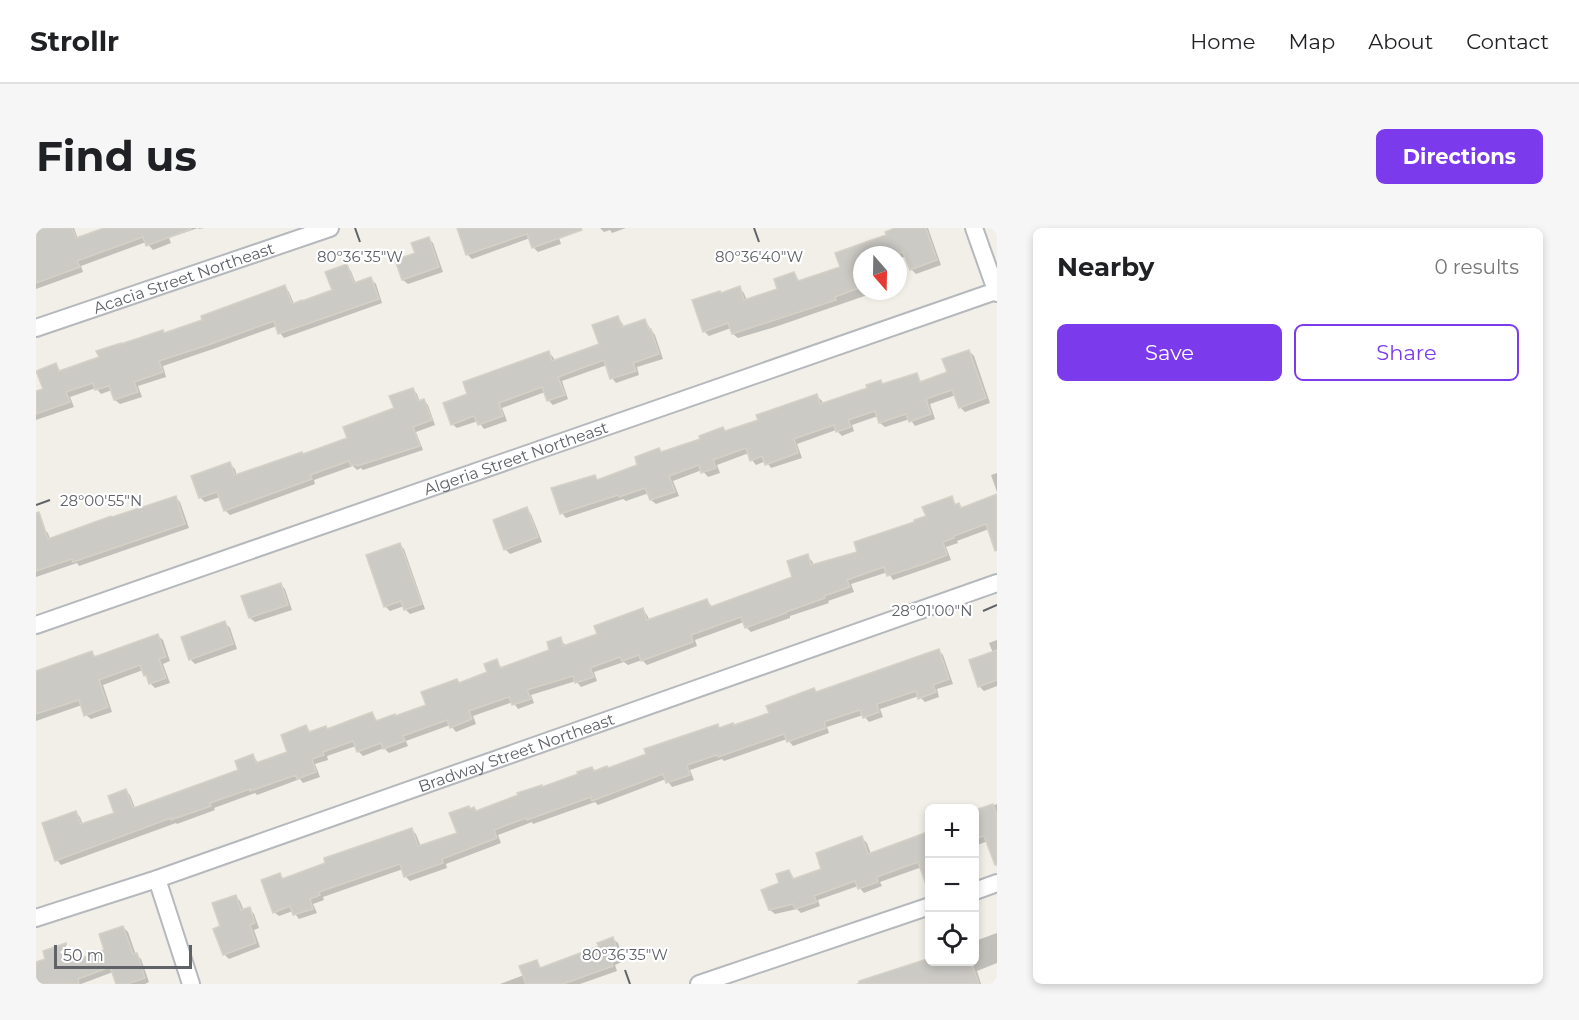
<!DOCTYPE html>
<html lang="en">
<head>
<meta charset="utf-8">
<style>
	:root { --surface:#fff; --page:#f6f6f6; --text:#202124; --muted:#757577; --line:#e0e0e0; --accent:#7c3aed }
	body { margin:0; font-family:Montserrat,sans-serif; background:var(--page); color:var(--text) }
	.controls { position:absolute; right:18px; bottom:18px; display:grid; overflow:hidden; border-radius:9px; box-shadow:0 3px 9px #0003 }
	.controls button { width:54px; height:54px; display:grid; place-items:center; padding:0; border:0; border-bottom:2px solid var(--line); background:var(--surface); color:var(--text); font:30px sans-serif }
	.compass { position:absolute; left:817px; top:18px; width:54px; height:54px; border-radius:50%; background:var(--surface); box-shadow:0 3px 9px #0003; rotate:160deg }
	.scale { position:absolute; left:18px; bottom:15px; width:138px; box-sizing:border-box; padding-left:6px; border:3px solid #5f6368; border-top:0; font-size:16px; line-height:21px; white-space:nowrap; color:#5f6368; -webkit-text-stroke:4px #fff; paint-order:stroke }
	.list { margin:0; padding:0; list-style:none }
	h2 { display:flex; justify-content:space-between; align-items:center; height:78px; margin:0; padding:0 24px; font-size:26px }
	h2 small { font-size:20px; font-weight:400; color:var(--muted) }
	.actions { display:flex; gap:12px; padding:18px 24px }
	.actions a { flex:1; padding:14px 0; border:2px solid var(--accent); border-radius:9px; text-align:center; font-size:21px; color:var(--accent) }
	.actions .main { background:var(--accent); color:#fff }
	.icon { flex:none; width:33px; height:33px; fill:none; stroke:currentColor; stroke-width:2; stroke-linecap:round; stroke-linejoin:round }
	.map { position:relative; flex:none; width:961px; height:756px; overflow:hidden; border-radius:9px }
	header { display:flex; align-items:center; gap:36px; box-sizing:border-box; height:84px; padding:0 30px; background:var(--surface); border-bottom:2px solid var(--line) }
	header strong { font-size:28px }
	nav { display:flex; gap:33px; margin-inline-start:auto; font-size:21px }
	.intro { display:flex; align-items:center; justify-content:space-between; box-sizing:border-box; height:144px; padding:0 36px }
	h1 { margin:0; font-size:42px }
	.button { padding:15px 27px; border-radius:9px; background:var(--accent); color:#fff; font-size:21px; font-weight:700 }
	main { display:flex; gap:36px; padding:0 36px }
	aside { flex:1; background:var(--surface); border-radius:9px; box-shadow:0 3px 9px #0003 }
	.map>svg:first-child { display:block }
	.shadow { fill:#0003 }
	.building { fill:#cccac5; stroke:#d6d1c6; stroke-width:1.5 }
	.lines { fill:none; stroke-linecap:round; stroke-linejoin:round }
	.street-casing { stroke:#b5b8bc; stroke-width:20 }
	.street { stroke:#fff; stroke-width:16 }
	.ticks { fill:none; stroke:#5f6368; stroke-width:2 }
	.labels { text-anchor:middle; stroke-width:4.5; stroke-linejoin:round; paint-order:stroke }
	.street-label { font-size:16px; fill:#5f6368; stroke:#fff }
	.ticks-label { font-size:15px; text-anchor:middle; fill:#5f6368; stroke:#fff; stroke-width:4.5; stroke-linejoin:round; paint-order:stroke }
</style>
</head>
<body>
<header>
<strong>Strollr</strong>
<nav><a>Home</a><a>Map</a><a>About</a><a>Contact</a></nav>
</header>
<div class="intro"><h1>Find us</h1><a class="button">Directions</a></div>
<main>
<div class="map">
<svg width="961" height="756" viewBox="0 0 961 756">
	<rect width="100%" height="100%" fill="#f1efe8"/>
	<g class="shadow">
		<polygon points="9,0 38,0 42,11 73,0 168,0 163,1 162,0 133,10 135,15 117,22 110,14 45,38 47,44 0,61 0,25"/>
		<polygon points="426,0 532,0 521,4 525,16 502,24 497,19 494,10 436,31 431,26"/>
		<polygon points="564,0 590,0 576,5 574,2 568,4"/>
		<polygon points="860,0 892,0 905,37 880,46 875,41 870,28 862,31 862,27 826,27 826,63 843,63 739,99 702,110 697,106 695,100 673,108 668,103 685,66 703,60 708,65 711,73 743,61 758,46 764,54 806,39 852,8"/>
		<polygon points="392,10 397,15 407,44 372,56 367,52 381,26"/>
		<polygon points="310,38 315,43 320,56 335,51 340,56 346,75 248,110 244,105 241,98 180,120 127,138 130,149 102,158 106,169 84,176 79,172 76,162 65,166 60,160 34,169 38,179 0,192 0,165 9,162 20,137 25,144 127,104 129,106 168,93 249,59 253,64 258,76 298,63"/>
		<polygon points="582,90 586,95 588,99 609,93 619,107 627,131 601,139 603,147 580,155 576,150 571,137 526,153 532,171 517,177 512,172 509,164 466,180 471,193 448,201 442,193 421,200 416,196 433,167 512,124 517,129 519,133 565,117"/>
		<polygon points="933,123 938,128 954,175 929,184 924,179 920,167 894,176 899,191 879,198 874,191 849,199 844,195 842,188 816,197 818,203 806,208 800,202 761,216 766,230 735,240 730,233 720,237 716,232 713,225 681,237 684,245 672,249 666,242 637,253 643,268 620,276 615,272 613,265 590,273 587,271 530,290 526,285 559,249 563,253 603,238 626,226 724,193 781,168 786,173 787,177 880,146 886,155 912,145"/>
		<polygon points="377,161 381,166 384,174 388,172 392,177 399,197 380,204 387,222 327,242 325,240 321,242 317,238 278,252 279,256 194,287 189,282 184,269 169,274 165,270 157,249 194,236 199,241 201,248 267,227 313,211 360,181"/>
		<polygon points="961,245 961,264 955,247"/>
		<polygon points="961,268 961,314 956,309 953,301 921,313 922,315 910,319 915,332 857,352 852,344 815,356 818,364 792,373 793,375 754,388 754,390 715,404 710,399 708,394 659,412 661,418 611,437 606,432 592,437 588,434 558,444 561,453 545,459 540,453 495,467 498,475 482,481 477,474 437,488 440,496 420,504 414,497 370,513 372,518 353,525 348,520 327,528 322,523 320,518 291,528 292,532 279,536 284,549 267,555 264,551 221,567 219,565 178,580 179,582 141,596 140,595 25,637 21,632 40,585 44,589 47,597 80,586 90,563 94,567 99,580 204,543 217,528 223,536 253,525 270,499 276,505 290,500 292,502 336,485 342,494 360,490 391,478 421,453 424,456 452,445 460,433 466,440 515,423 524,411 530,418 563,407 607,382 611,387 614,393 671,372 677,380 758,350 771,328 776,333 778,338 823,325 892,288 915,270 921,278 923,277 926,281"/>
		<polygon points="139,269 144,274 153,300 43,338 41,335 0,349 0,303 7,300 12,305 14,311"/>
		<polygon points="491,281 495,286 506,314 474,326 469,321"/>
		<polygon points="363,316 368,321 389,381 374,386 370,382 368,378 354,383 349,378"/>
		<polygon points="244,356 249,361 256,382 219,394 214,390 207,369"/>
		<polygon points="189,395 194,400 201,421 159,436 154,431"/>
		<polygon points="122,408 127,412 134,433 127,436 134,455 119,460 115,456 107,442 67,457 76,484 55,491 50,487 46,477 0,493 0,445 55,424 61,430"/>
		<polygon points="961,412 961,458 948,463 943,458 957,425 953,415"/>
		<polygon points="903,423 907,427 917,456 901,461 903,469 889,474 883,468 844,481 847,489 833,494 827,487 791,499 793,505 757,518 751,511 688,533 686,531 654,542 658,552 636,559 630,551 562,577 559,574 497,596 496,594 462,607 465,615 410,636 411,640 374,653 369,648 367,641 287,669 288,672 277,676 281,685 263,691 257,683 243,688 238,684 244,647 249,652 375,602 380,606 385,619 422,606 435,582 438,580 441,584 507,560 556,541 559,544 573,541 681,498 684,501 699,498 735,486 778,462 781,465"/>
		<polygon points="961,576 961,619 958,620 952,613 939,618 939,584"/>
		<polygon points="894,604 886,639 844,654 846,658 828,665 822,658 782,672 784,678 765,685 761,681 739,686 734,682 745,656 753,643 759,652 787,642 826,610 831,615 835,626"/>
		<polygon points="199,668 204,673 208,683 213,681 218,686 223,700 218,702 224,719 193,731 188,726 186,699"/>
		<polygon points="87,699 92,704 100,727 105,731 113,754 109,756 82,756 77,744 45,756 0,756 0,735 11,732 30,717 35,722 38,734 70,723"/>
		<polygon points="961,705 961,735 941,743 945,756 820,756 894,731 894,734 939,734 939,713"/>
		<polygon points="577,711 582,715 588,733 579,737 581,743 544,756 464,756 488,747 500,734 506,741 565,719"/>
	</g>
	<g class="building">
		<polygon points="0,0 36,0 40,10 68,0 155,0 155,1 110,18 107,9 41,33 44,39 0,55"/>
		<polygon points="421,0 545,0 546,2 496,20 491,6 430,27"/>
		<polygon points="859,0 890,0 901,32 874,42 867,24 857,27 826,27 826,59 799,69 800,72 696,106 692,95 667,104 656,72 684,63 685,65 704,58 708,72 741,61 738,51 758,44 762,53 804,39 799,25 850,7 849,4"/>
		<polygon points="393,9 403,39 366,52 359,32 379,25 375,15"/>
		<polygon points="311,36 318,55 335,49 343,71 242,106 238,93 175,116 123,133 127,144 98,154 102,164 78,172 73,158 59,162 57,155 30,164 34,174 0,186 0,163 7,161 0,143 20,135 23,143 63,129 60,123 85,115 85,116 127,102 128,105 166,92 165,88 249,57 256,76 266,72 266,73 296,62 289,44"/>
		<polygon points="582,88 586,99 609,91 613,102 615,101 623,126 597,135 600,143 574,151 568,132 522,149 529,167 511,173 506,159 463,175 467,188 442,197 438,188 415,197 407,175 431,166 427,154 513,123 516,133 563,116 556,97"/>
		<polygon points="933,122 950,170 923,180 916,162 890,171 895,186 873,194 870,186 843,195 839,183 812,192 815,199 800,204 798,197 758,211 762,225 729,237 726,228 714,233 710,220 677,232 680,240 665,245 663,237 633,248 639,264 614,272 609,260 583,269 582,267 524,286 515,260 559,247 561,252 601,237 599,229 623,220 625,224 664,211 663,208 687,199 689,203 722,192 720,187 781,166 784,176 831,160 830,157 845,152 846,156 881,145 884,154 911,144 906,131"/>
		<polygon points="377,160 382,173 388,171 396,192 377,199 384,218 321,238 320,236 315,238 313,233 274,247 276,251 188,283 181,264 163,270 155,248 194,234 199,247 266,224 267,226 311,210 307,199 358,180 353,168"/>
		<polygon points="961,266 961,322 959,323 950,296 918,308 918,310 907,314 911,327 888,336 851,348 848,339 811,352 814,359 788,368 789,370 750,384 750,385 709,400 705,389 655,407 657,414 605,433 603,427 586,433 584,429 554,440 558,449 539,455 537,448 491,462 495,471 476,477 473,469 433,483 436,491 414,500 411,492 367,508 369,513 347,521 345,515 321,524 317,513 287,524 288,527 276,531 280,544 261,551 260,547 214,563 214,561 174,575 175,578 135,592 135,590 19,633 6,595 40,583 45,596 78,585 72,568 90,561 97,580 103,578 202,542 199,533 217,526 220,535 251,524 245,507 270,497 273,504 290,498 291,501 336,484 340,493 359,486 359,488 390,477 385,464 421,451 423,455 451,444 448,436 461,431 464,440 513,422 511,414 525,409 527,418 561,406 558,398 607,380 611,392 671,371 674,379 756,349 751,333 772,326 775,337 821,324 818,314 878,294 878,292 890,288 886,279 916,268 919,277 923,275 925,280"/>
		<polygon points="140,268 149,296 37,334 36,331 0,343 0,285 3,284 12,311 75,288 76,289"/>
		<polygon points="491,279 502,309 468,322 457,292"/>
		<polygon points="364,315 386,376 368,382 365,373 348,379 330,327"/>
		<polygon points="245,355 252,377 213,390 205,368"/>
		<polygon points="189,393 197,416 153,432 145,409"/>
		<polygon points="122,406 130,429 123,431 130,450 113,456 110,447 108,448 104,437 63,452 72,479 48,488 43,472 0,486 0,443 56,423 58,429"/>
		<polygon points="903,421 913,451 897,457 900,464 882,471 880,463 841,476 843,484 827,490 824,482 788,494 790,500 751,514 748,506 682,529 681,527 651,537 654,547 630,555 627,546 556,573 555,569 491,592 490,590 458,602 461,610 406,631 407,635 368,649 364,636 283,664 284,667 274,671 277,681 257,687 254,678 237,685 225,652 244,645 246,651 289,635 288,630 376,600 382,618 421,605 413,585 433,578 434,581 438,579 440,583 482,567 481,565 506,557 506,559 542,546 541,544 556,539 558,543 571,538 572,540 610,526 608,521 682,496 683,500 697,495 698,497 733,485 730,478 778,460 780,464"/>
		<polygon points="961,422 961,452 942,459 933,432"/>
		<polygon points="957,576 961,588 961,637 959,637 948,608 939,611 939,582"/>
		<polygon points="894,603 894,661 892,662 882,634 841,649 842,654 822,661 819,653 778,668 781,674 759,681 757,676 733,682 725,662 743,655 740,646 753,642 757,651 785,641 780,625 826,608 832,626"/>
		<polygon points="200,667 205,682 214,679 219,695 214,697 220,715 187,727 177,701 184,698 176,675"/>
		<polygon points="87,698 97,726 101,725 109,750 91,756 80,756 74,739 42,751 43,756 0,756 0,734 9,731 7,723 30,715 36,733 68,722 63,706"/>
		<polygon points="577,709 584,729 575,732 577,738 527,756 490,756 483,738 501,732 504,740 563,718 561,715"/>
		<polygon points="894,730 894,734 935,734 943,756 823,756 823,753"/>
	</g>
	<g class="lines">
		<defs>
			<g id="street">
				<polyline points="938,0 961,65"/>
				<path id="s1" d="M0,100l294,-100"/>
				<path id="s2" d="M0,397l960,-334"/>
				<polyline points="121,651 155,756"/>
				<polyline points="939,663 961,655"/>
				<path id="s3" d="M0,690l121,-39 840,-296"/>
				<polyline points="663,756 894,678"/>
			</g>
		</defs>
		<use href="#street" class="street-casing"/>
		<use href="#street" class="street"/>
	</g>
	<path class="ticks" d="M319,0l5,14M718,0l5,14M0,277l14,-5M947,383l14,-6M589,742l5,14"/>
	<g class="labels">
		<g class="street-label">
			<text dy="6" stroke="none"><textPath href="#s1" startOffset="156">Acacia Street Northeast</textPath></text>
			<text dy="6" stroke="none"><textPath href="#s2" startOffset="508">Algeria Street Northeast</textPath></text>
			<text dy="6" stroke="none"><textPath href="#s3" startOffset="508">Bradway Street Northeast</textPath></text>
		</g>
	</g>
	<g class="ticks-label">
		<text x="324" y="34">80°36'35"W</text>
		<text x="723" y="34">80°36'40"W</text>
		<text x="65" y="278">28°00'55"N</text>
		<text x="896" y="388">28°01'00"N</text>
		<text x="589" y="732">80°36'35"W</text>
	</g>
</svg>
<div class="controls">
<button>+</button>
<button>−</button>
<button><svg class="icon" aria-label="locate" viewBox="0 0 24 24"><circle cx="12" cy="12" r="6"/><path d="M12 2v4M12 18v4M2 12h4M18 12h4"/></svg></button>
</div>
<svg class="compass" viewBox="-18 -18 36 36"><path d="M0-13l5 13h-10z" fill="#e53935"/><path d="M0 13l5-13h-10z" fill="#757577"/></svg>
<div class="scale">50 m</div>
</div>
<aside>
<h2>Nearby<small>0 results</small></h2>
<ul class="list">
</ul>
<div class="actions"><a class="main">Save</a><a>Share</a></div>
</aside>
</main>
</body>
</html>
